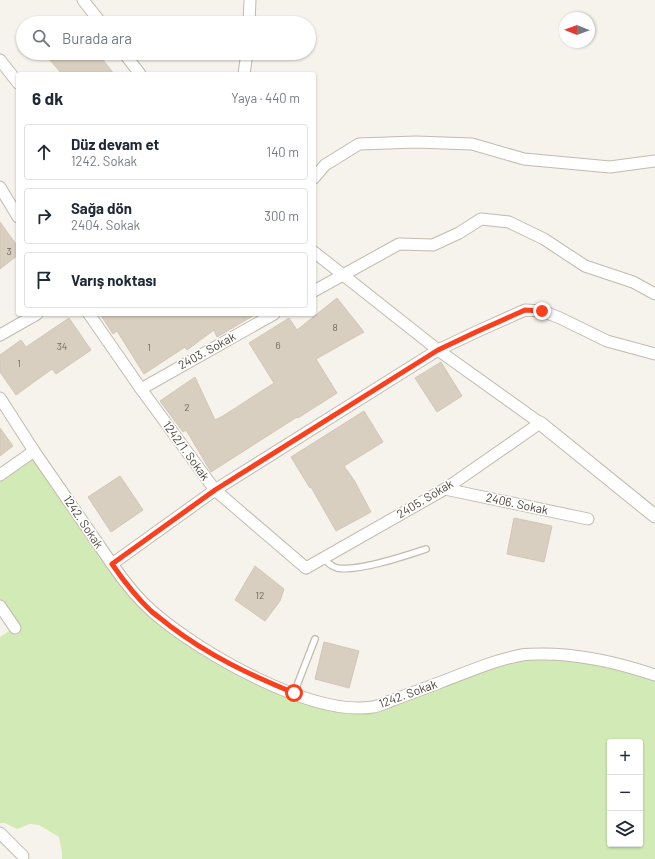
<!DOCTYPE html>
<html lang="tr">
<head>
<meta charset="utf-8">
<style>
	:root { --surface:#fff; --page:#f2f2f3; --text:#1f2937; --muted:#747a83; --line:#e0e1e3 }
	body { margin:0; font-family:Barlow,sans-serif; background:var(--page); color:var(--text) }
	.controls { position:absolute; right:12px; bottom:12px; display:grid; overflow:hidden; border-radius:4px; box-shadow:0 1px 3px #0004 }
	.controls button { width:36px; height:36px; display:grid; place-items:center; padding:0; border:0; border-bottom:1px solid var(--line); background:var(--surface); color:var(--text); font:20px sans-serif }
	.compass { position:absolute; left:559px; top:12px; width:36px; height:36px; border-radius:50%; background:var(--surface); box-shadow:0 1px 3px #0004; rotate:271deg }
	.stop { position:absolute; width:12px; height:12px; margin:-9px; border:3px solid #fc3f1d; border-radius:50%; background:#fff }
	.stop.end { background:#fc3f1d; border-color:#fff; box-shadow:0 1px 4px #0008 }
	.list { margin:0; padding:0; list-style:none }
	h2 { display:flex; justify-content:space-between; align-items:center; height:52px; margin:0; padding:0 16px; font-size:17px }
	h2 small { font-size:13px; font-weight:400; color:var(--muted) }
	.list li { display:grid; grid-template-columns:26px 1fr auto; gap:12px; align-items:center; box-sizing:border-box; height:56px; margin:0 8px 8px; padding:0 8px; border:1px solid var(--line); border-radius:4px }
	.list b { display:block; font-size:15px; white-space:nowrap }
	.list p { margin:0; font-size:13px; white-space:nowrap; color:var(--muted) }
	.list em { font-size:13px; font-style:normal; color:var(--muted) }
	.icon { flex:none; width:22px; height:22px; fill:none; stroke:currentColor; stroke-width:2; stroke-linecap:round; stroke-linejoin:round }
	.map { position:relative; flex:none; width:655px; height:859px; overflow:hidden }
	.search { position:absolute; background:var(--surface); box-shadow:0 1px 3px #0004; left:16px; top:16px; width:300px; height:44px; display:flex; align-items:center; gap:10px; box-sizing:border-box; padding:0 14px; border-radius:22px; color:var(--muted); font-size:15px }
	.panel { position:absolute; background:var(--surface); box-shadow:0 1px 3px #0004; left:16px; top:72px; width:300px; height:244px; border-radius:4px }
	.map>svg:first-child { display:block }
	.green { fill:#d2eab5; fill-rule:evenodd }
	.building { fill:#d8cfc1; stroke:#d3c7b4 }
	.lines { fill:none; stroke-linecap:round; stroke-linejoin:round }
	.service-casing { stroke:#c2bbae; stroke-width:8 }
	.minor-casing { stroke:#c2bbae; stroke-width:13 }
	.tertiary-casing { stroke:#c2bbae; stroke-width:15 }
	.service { stroke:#fff; stroke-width:5.5 }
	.minor { stroke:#fff; stroke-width:11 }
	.tertiary { stroke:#fff; stroke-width:13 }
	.route { stroke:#fc3f1d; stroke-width:5 }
	.labels { text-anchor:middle; stroke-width:3.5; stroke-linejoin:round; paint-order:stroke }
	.number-label { font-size:10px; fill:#6e675b }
	.street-label { font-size:12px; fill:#4b4439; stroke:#fff }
</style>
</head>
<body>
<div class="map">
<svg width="655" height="859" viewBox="0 0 655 859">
	<rect width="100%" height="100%" fill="#f6f3ec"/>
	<path class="green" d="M34,451l78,113 72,73 110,56 80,14 126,-47 64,-6 91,21v184h-593v-6l-3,-16 -20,-12 -9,-1 -13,5 -12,-6h-5v-186l14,-9 -14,-22v-131zM610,742h30v102h-30z"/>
	<g class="building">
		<polygon points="44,53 94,53 101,61 103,60 114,74 62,74"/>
		<polygon points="0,222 18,247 18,255 0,269"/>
		<polygon points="337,298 364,332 316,359 337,393 298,418 297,417 211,472 186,430 183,432 160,401 195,377 215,420 223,416 274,383 249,343 289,318 297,330"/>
		<polygon points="100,314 256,314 217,337 214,330 187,350 185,347 144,374 117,331 113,334"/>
		<polygon points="69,318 91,350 56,374 52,369 16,395 0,372 0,355 21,340 26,347"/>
		<polygon points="441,362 462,396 437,412 415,378"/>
		<polygon points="364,411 383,442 344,466 354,480 371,512 336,531 311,487 310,488 291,457"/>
		<polygon points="0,428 13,446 0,456"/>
		<polygon points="120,476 143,510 111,532 88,497"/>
		<polygon points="514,518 552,526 544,562 507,554"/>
		<polygon points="255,566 284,589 280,601 265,621 235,600"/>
		<polygon points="324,642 359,651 349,688 315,679"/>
	</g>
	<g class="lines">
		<defs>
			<g id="service">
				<path d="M323,556c3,6 8,10 14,12 21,4 68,-12 89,-19"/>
				<polyline points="294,693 315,639"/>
			</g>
			<g id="minor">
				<polyline points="83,0 101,23"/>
				<polyline points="249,23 250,0"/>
				<polyline points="124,53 140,74"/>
				<polyline points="0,60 18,83"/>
				<polyline points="244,74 247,53"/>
				<polyline points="314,178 325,165 359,144 416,142 472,144 524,159 610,167 655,161"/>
				<polyline points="0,187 18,217"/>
				<polyline points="314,291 399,244 433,245 459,233 481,219 509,222 544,239 585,266 633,282 655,294"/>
				<polyline points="89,314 141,389 215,490 306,568 445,489 540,423 438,350 314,252"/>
				<polyline points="0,335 37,314"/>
				<polyline points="141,389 274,314"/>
				<path d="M0,398l34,53 78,113c11,16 26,35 41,48 46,40 158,105 220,95 7,-1 14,-5 20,-7 16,-6 32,-12 48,-18 27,-10 53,-22 81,-27 6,-1 14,-1 21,-1 38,0 76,9 112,21"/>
				<polyline points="0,475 34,451"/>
				<polyline points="445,489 588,519"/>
				<polyline points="112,564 215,490 438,350 476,332 525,310 542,311 560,318 607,341 655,354"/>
				<polyline points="0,606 15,628"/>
				<polyline points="0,833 23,856"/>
			</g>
			<polyline id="tertiary" points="540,423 655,516"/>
		</defs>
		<use href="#service" class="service-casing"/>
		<use href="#minor" class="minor-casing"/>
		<use href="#tertiary" class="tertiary-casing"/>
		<use href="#service" class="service"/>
		<use href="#minor" class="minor"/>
		<use href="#tertiary" class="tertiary"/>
	</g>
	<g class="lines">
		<path class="route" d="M294,693c-44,-18 -86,-38 -124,-67 -6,-5 -13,-10 -19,-15 -15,-14 -28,-31 -39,-47l103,-74 223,-140 38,-18 49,-22 17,1"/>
	</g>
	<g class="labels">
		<g class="number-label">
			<text x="9" y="255">3</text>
			<text x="335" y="331">8</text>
			<text x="278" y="349">6</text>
			<text x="62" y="350">34</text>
			<text x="149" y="351">1</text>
			<text x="19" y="367">1</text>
			<text x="187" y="411">2</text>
			<text x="260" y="599">12</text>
		</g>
		<g class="street-label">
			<text transform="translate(207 351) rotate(-29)" y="4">2403. Sokak</text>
			<text transform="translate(186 451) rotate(54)" y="4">1242/1. Sokak</text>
			<text transform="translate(425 499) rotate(-31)" y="4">2405. Sokak</text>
			<text transform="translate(517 504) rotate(12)" y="4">2406. Sokak</text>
			<text transform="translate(83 522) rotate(56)" y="4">1242. Sokak</text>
			<text transform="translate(408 694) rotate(-20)" y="4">1242. Sokak</text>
		</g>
	</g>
</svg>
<div class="controls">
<button>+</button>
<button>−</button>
<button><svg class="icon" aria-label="layers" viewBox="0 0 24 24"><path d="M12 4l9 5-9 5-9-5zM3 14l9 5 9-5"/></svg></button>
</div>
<svg class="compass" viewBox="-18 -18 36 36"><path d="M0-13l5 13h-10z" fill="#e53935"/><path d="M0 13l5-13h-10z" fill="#747a83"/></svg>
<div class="stop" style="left:294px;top:693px"></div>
<div class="stop end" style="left:542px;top:311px"></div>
<div class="search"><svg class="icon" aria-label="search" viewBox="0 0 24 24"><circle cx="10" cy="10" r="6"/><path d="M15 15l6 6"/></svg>Burada ara</div>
<section class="panel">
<h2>6 dk<small>Yaya · 440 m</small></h2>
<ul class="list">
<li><svg class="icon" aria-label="ahead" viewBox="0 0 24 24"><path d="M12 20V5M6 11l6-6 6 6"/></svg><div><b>Düz devam et</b><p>1242. Sokak</p></div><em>140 m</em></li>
<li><svg class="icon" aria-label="right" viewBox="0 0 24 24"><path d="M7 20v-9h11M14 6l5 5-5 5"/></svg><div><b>Sağa dön</b><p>2404. Sokak</p></div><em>300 m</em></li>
<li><svg class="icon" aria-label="arrive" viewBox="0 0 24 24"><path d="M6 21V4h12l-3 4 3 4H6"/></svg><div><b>Varış noktası</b></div></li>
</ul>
</section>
</div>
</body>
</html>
